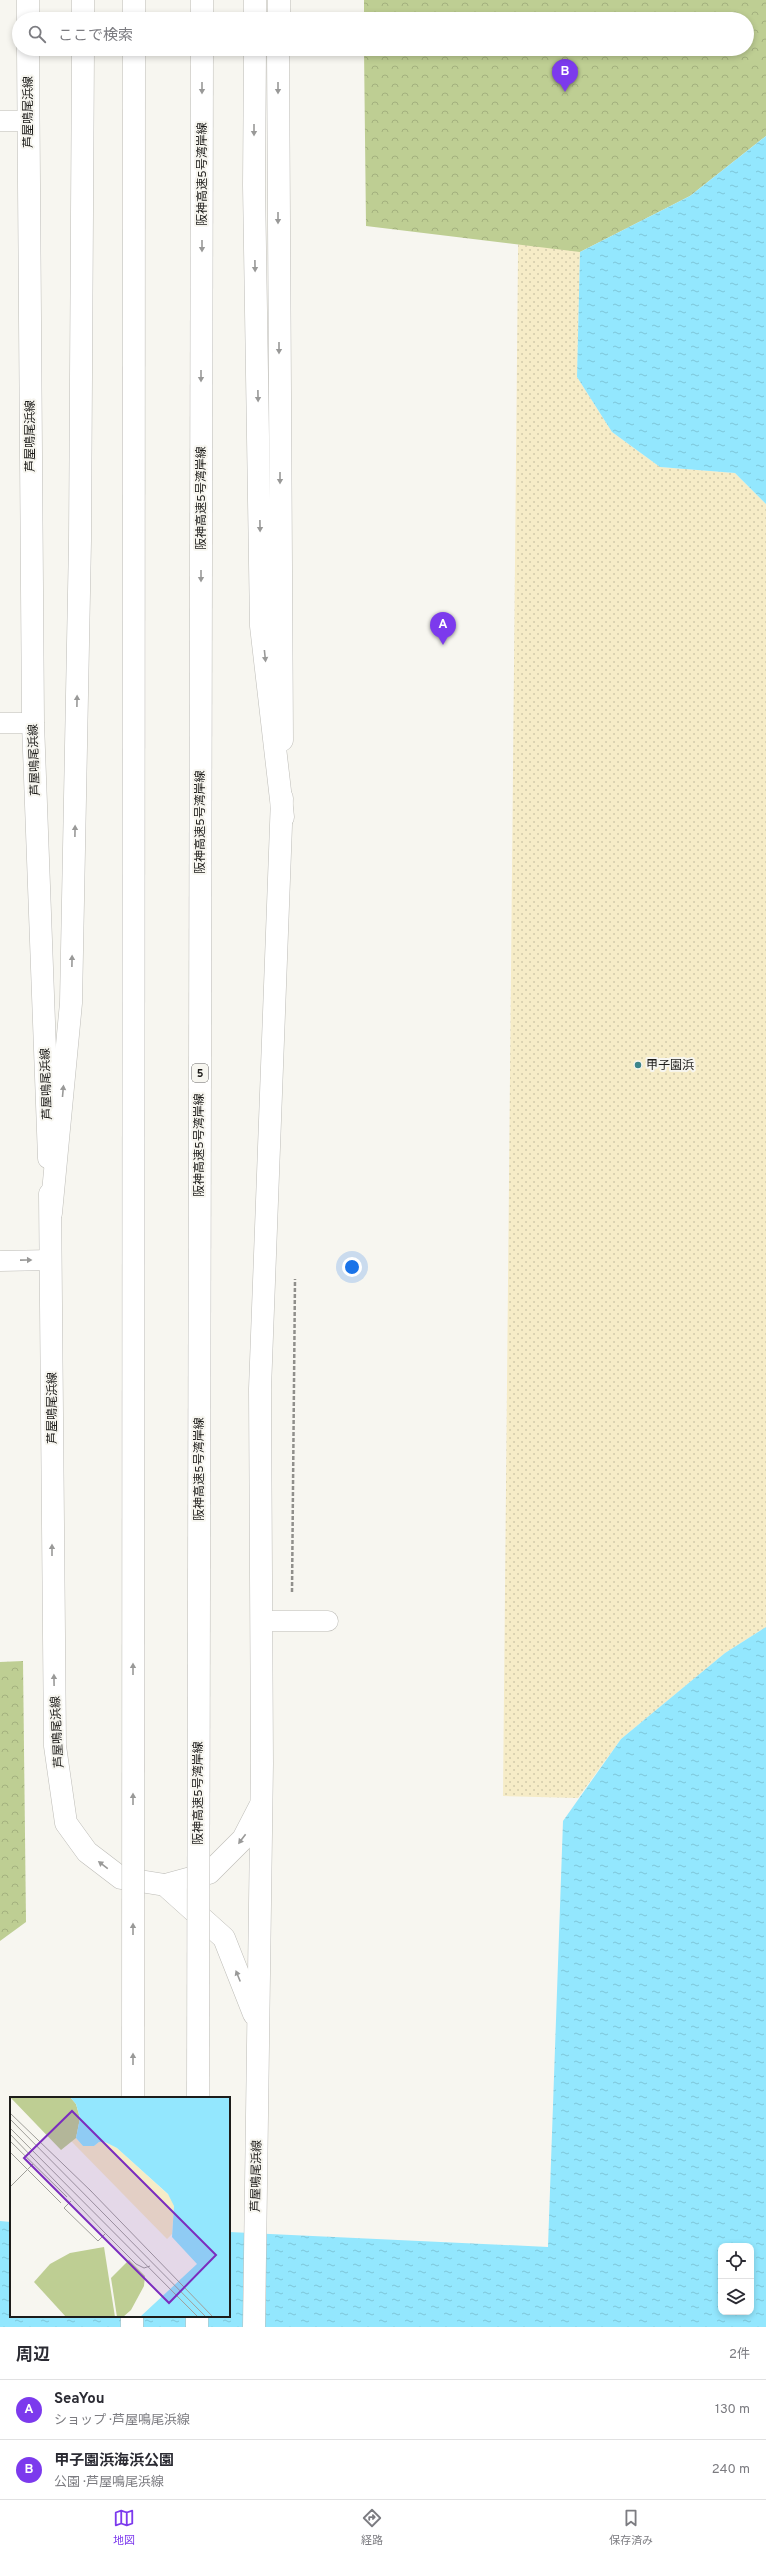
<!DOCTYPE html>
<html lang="ja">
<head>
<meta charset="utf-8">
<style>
	:root { --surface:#fff; --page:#f2f2f3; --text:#2b2b33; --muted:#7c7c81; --line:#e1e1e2; --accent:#7c3aed }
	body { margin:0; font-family:Overpass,"Noto Sans JP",sans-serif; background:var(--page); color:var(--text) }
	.controls { position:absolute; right:12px; bottom:12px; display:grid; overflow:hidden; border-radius:8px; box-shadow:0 2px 6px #0003 }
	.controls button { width:36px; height:36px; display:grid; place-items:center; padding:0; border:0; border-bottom:1px solid var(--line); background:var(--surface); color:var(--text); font:20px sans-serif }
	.you { position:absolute; left:352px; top:1267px; width:14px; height:14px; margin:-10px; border:3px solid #fff; border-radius:50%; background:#1a73e8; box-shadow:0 0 0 6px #1a73e833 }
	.badge { display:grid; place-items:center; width:26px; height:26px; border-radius:50%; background:var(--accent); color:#fff; font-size:13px; font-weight:700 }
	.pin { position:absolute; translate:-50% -33px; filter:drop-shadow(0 1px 2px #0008) }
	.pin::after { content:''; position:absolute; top:21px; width:14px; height:12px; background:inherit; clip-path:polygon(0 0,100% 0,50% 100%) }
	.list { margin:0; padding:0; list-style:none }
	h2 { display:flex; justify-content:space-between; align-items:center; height:52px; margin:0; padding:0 16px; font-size:17px }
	h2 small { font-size:13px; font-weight:400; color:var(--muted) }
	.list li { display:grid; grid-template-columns:26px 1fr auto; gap:12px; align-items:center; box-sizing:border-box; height:60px; padding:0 16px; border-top:1px solid var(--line) }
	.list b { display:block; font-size:15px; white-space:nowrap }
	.list p { margin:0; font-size:13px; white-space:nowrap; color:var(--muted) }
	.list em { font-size:13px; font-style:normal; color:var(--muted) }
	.icon { flex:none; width:22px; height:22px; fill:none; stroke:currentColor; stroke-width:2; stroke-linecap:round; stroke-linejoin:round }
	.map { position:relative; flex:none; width:766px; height:2327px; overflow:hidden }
	.search { position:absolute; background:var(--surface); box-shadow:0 2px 6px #0003; left:12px; right:12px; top:12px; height:44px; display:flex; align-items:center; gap:10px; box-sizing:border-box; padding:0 14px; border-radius:22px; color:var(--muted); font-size:15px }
	.sheet { height:172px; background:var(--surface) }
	nav { display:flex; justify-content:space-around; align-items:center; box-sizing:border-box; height:56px; border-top:1px solid var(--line); background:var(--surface); font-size:11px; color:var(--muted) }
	nav a { display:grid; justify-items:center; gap:2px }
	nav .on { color:var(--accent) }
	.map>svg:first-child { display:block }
	.sand { fill:url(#sand-dots) }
	.park { fill:url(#park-crowns) }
	.water { fill:url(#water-ripples); fill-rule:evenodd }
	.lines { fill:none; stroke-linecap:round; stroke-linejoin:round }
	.service-casing { stroke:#bdbcb7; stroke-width:21 }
	.secondary-casing { stroke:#bdbcb7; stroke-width:23 }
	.motorway-casing { stroke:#bdbcb7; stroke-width:23 }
	.path { stroke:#908f8b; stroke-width:2.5; stroke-dasharray:4 2; stroke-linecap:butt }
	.service { stroke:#fff; stroke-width:20 }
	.secondary { stroke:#fff; stroke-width:22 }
	.motorway { stroke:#fff; stroke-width:22 }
	.motorway-bridge-casing { stroke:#bdbcb7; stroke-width:23; stroke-linecap:butt }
	.motorway-bridge { stroke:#fff; stroke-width:22 }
	.oneway { fill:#999998 }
	.poi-dot { fill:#3d858b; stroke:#f7f6f0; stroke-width:1.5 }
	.labels { text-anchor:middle; stroke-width:4; stroke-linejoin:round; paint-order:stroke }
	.shield { fill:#f7f6f0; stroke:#5e5d5a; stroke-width:1 }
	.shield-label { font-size:11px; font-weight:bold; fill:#1d1c1a }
	.street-label { font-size:12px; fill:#1d1c1a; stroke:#f7f6f0 }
	.poi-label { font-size:12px; fill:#1d1c1a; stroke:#f7f6f0; text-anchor:start }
	.inset-road { fill:none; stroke:#a09f9a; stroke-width:1 }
	.view { fill:#7b2cbf; fill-opacity:0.15; stroke:#7b2cbf; stroke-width:2 }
	.inset-edge { fill:none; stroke:#1d1c1a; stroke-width:2 }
</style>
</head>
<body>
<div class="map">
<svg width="766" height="2327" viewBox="0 0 766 2327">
	<defs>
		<pattern id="sand-dots" width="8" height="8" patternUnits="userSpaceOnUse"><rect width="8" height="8" fill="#f6ecc7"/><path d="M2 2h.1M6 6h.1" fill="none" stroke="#d2caaa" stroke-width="1.8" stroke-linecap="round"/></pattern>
		<pattern id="park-crowns" width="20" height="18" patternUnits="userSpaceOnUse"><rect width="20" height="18" fill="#bece93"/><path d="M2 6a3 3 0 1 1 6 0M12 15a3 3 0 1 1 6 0" fill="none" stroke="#a3b07e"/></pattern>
		<pattern id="water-ripples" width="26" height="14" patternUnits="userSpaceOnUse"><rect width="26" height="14" fill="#93e7fe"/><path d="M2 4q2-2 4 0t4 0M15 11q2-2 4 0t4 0" fill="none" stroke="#7ec6d9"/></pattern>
	</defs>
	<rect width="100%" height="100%" fill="#f7f6f0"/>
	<polygon class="sand" points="766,0 766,136 580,252 577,377 612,432 660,467 735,473 766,504 766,1627 725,1653 621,1739 578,1798 503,1796 520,49 747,49 747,19"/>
	<g class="park">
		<polygon points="364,0 766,0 766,136 690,196 580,252 366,226 364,49 747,49 747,19 364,19"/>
		<polygon points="23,1661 26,1922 0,1941 0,1662"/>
	</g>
	<g class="water">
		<polygon points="766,136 766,504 735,473 660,467 612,432 577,377 580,252 690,196"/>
		<path d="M766,1627v700h-766v-106l11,1v94h218v-84l319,15 15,-426 58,-82 104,-86zM721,2246h30v66h-30z"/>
	</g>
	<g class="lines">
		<defs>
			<g id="service">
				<polyline points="0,121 28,121"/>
				<polyline points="0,723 33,723"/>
				<polyline points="0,1261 51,1260"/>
				<polyline points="261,1621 328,1621"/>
			</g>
			<g id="secondary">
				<polyline points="28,19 28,0"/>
				<polyline points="279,19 279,0"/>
				<polyline points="28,49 33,723 49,1158"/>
				<polyline points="278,49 282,740"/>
				<polyline points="50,1194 55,1746 66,1823 87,1852 121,1878 165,1885 224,1938 254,2014"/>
				<polyline points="165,1885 209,1873 243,1839 259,1808"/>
				<polyline points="254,2327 262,1763 260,1389 282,798"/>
			</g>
			<g id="motorway">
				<polyline points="83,19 83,0"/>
				<polyline points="134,19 134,0"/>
				<polyline points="202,19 202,0"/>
				<polyline points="255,19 255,0"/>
				<polyline points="255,49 254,185 261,626 283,817"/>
				<polyline points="51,1213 71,1003 80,541 83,49"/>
				<polyline points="132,2327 132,2316"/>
				<polyline points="197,2327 197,2316"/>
			</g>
		</defs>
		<use href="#service" class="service-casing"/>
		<use href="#secondary" class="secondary-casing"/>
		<use href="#motorway" class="motorway-casing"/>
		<polyline class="path" points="292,1592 295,1279"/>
		<use href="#service" class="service"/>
		<use href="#secondary" class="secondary"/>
		<use href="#motorway" class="motorway"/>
		<defs>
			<g id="motorway-bridge">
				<polyline points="133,2098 134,49"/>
				<polyline points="198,2098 202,49"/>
			</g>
		</defs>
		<use href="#motorway-bridge" class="motorway-bridge-casing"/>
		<use href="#motorway-bridge" class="motorway-bridge"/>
	</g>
	<defs><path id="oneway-solid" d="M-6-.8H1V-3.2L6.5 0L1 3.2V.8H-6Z"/></defs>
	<g class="oneway">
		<use href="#oneway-solid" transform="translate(202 88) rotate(90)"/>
		<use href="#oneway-solid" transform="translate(278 88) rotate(90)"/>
		<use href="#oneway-solid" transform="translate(254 130) rotate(90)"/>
		<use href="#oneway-solid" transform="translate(278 218) rotate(90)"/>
		<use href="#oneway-solid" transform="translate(202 246) rotate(90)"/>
		<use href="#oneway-solid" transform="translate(255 266) rotate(89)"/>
		<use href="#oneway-solid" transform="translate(279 348) rotate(90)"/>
		<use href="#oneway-solid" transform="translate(201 376) rotate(90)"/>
		<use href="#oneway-solid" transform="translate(258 396) rotate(89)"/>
		<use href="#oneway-solid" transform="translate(280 478) rotate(90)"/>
		<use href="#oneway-solid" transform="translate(260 526) rotate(89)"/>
		<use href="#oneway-solid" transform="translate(201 576) rotate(90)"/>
		<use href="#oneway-solid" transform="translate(265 656) rotate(84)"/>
		<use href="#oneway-solid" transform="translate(77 701) rotate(-89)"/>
		<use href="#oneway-solid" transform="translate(75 831) rotate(-89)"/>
		<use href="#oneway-solid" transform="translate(72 961) rotate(-89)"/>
		<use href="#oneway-solid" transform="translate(63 1091) rotate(-85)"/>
		<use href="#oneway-solid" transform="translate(26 1260) rotate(-1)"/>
		<use href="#oneway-solid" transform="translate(52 1550) rotate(-90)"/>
		<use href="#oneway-solid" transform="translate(133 1669) rotate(-90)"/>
		<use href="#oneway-solid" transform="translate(54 1680) rotate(-91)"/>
		<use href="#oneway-solid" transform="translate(133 1799) rotate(-90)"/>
		<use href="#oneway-solid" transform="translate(242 1839) rotate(127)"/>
		<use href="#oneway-solid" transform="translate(103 1865) rotate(-143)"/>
		<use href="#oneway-solid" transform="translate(133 1929) rotate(-90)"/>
		<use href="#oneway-solid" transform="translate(238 1976) rotate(-112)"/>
		<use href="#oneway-solid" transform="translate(133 2059) rotate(-90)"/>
	</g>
	<circle class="poi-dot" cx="638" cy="1065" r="4"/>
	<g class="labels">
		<rect class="shield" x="192" y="1064" width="16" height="18" rx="3"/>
		<g class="shield-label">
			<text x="200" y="1077">5</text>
		</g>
		<g class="street-label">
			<text transform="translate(28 112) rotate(-90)" y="4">芦屋鳴尾浜線</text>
			<text transform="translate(202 174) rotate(-90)" y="4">阪神高速5号湾岸線</text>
			<text transform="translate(30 436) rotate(-90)" y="4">芦屋鳴尾浜線</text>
			<text transform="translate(201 498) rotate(-90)" y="4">阪神高速5号湾岸線</text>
			<text transform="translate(34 760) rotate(-92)" y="4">芦屋鳴尾浜線</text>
			<text transform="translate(200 822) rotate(-90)" y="4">阪神高速5号湾岸線</text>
			<text transform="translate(46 1084) rotate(-92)" y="4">芦屋鳴尾浜線</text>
			<text transform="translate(199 1145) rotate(-90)" y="4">阪神高速5号湾岸線</text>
			<text transform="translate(52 1408) rotate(-90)" y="4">芦屋鳴尾浜線</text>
			<text transform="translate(199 1469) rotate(-90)" y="4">阪神高速5号湾岸線</text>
			<text transform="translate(57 1732) rotate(-93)" y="4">芦屋鳴尾浜線</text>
			<text transform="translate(198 1793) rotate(-90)" y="4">阪神高速5号湾岸線</text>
			<text transform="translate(256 2176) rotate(-89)" y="4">芦屋鳴尾浜線</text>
		</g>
		<g class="poi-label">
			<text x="646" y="1069">甲子園浜</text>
		</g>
	</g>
	<g transform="translate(10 2097)">
		<rect width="220" height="220" fill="#f7f6f0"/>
		<path d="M94,150l11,70h-49l-32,-35 16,-18 20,-11z" fill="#bece93"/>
		<path d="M18,0h42l6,41 7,8h11l5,-4h6l12,6 55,50 2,8 -2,28 -5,5z" fill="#f6ecc7"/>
		<path d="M0,0h60l6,7 4,14 -4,20 -15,12zM119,163l16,16 -1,10 -13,24 -8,7h-6l-6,-39z" fill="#bece93"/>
		<path d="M60,0h160v220h-90l57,-53 -25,-27 2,-31 -6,-12 -51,-46 -12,-6h-6l-5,4h-11l-7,-8 4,-20 -4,-14z" fill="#93e7fe"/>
		<path class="inset-road" d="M0,16l82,79M0,22l196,198M0,31l188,189M0,37l93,97M0,44l57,56M0,55l51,51M0,90l23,-23M79,92l124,128M61,104l-7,7 34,33 7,-7M90,131l36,36 8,4 6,-2"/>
		<path class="view" d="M62,14l144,144 -47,48 -145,-145z"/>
		<rect width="220" height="220" class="inset-edge"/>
	</g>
</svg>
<div class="controls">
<button><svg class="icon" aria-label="locate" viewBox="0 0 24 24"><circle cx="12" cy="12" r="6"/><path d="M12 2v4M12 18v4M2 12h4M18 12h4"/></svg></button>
<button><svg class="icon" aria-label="layers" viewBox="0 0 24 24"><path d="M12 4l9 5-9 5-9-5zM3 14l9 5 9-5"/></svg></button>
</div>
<div class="you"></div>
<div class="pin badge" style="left:443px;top:645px">A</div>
<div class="pin badge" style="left:565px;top:92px">B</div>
<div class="search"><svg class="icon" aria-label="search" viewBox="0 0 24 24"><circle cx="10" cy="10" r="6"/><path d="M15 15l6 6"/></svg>ここで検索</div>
</div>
<section class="sheet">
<h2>周辺<small>2件</small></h2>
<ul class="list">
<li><span class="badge">A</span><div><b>SeaYou</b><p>ショップ · 芦屋鳴尾浜線</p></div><em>130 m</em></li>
<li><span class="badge">B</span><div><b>甲子園浜海浜公園</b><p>公園 · 芦屋鳴尾浜線</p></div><em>240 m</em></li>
</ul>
</section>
<nav>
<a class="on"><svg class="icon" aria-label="map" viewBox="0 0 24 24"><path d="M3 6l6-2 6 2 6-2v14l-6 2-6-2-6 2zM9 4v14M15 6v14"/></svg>地図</a>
<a><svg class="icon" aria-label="directions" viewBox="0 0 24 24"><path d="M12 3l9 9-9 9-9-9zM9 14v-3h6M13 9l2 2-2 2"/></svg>経路</a>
<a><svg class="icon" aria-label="saved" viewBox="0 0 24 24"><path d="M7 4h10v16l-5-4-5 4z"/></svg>保存済み</a>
</nav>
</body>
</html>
